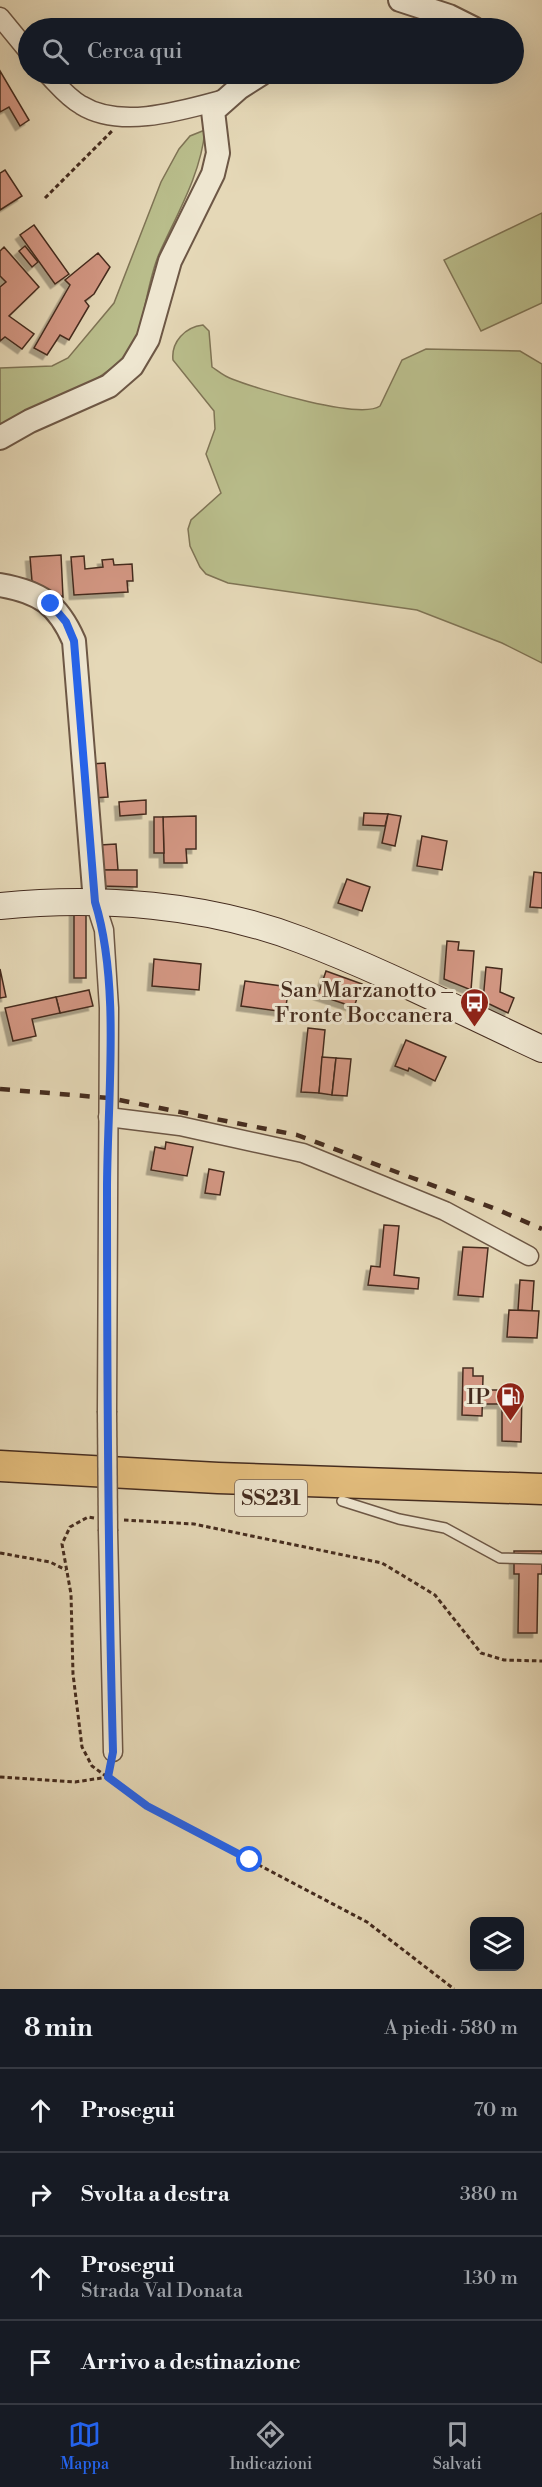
<!DOCTYPE html>
<html lang="it">
<head>
<meta charset="utf-8">
<style>
	:root { --surface:#171b24; --page:#20242c; --text:#f1f3f6; --muted:#9ea1a6; --line:#363941; --accent:#2563eb }
	body { margin:0; font-family:"Libre Bodoni",serif; background:var(--page); color:var(--text) }
	.controls { position:absolute; right:18px; bottom:18px; display:grid; overflow:hidden; border-radius:12px; box-shadow:0 6px 24px #0002 }
	.controls button { width:54px; height:54px; display:grid; place-items:center; padding:0; border:0; border-bottom:2px solid var(--line); background:var(--surface); color:var(--text); font:30px sans-serif }
	.stop { position:absolute; width:18px; height:18px; margin:-14px; border:4px solid #2563eb; border-radius:50%; background:#fff }
	.stop.end { background:#2563eb; border-color:#fff; box-shadow:0 2px 6px #0008 }
	.list { margin:0; padding:0; list-style:none }
	h2 { display:flex; justify-content:space-between; align-items:center; height:78px; margin:0; padding:0 24px; font-size:26px }
	h2 small { font-size:20px; font-weight:400; color:var(--muted) }
	.list li { display:grid; grid-template-columns:39px 1fr auto; gap:18px; align-items:center; box-sizing:border-box; height:84px; padding:0 24px; border-top:2px solid var(--line) }
	.list b { display:block; font-size:22px; white-space:nowrap }
	.list p { margin:0; font-size:20px; white-space:nowrap; color:var(--muted) }
	.list em { font-size:20px; font-style:normal; color:var(--muted) }
	.icon { flex:none; width:33px; height:33px; fill:none; stroke:currentColor; stroke-width:2; stroke-linecap:round; stroke-linejoin:round }
	.map { position:relative; flex:none; width:542px; height:1989px; overflow:hidden }
	.search { position:absolute; background:var(--surface); box-shadow:0 6px 24px #0002; left:18px; right:18px; top:18px; height:66px; display:flex; align-items:center; gap:15px; box-sizing:border-box; padding:0 21px; border-radius:33px; color:var(--muted); font-size:22px }
	.sheet { height:414px; background:var(--surface) }
	nav { display:flex; justify-content:space-around; align-items:center; box-sizing:border-box; height:84px; border-top:2px solid var(--line); background:var(--surface); font-size:16px; color:var(--muted) }
	nav a { display:grid; justify-items:center; gap:3px }
	nav .on { color:var(--accent) }
	.map>svg:first-child { display:block }
	.green { fill:#b9bd8b; stroke:#7f7455; stroke-width:1.5 }
	.building { fill:#d29682; stroke:#452c1f; stroke-width:1.5; filter:url(#shadow) }
	.lines { fill:none; stroke-linecap:round; stroke-linejoin:round }
	.service-casing { stroke:#6d5745; stroke-width:12 }
	.minor-casing { stroke:#6d5745; stroke-width:21 }
	.tertiary-casing { stroke:#6d5745; stroke-width:26 }
	.secondary-casing { stroke:#452c1f; stroke-width:28 }
	.trunk-casing { stroke:#452c1f; stroke-width:33 }
	.path { stroke:#452c1f; stroke-width:3; stroke-dasharray:4.5 3; stroke-linecap:butt }
	.service { stroke:#eee6d0; stroke-width:9 }
	.minor { stroke:#eee6d0; stroke-width:18 }
	.tertiary { stroke:#eee6d0; stroke-width:22 }
	.secondary { stroke:#eee6d0; stroke-width:26 }
	.trunk { stroke:#e2bc7c; stroke-width:30 }
	.rail { stroke:#452c1f; stroke-width:4.5; stroke-dasharray:10 10; stroke-linecap:butt }
	.minor-bridge-casing { stroke:#6d5745; stroke-width:21; stroke-linecap:butt }
	.minor-bridge { stroke:#eee6d0; stroke-width:18 }
	.route { stroke:#2563eb; stroke-width:8 }
	.labels { text-anchor:middle; stroke-width:6; stroke-linejoin:round; paint-order:stroke }
	.shield { fill:#eee6d0; stroke:#786454; stroke-width:1.5 }
	.shield-label { font-size:21px; font-weight:bold; fill:#452c1f }
	.poi-label { font-size:22px; fill:#452c1f; stroke:#eee6d0; text-anchor:end }
</style>
</head>
<body>
<div class="map">
<svg width="542" height="1989" viewBox="0 0 542 1989">
	<defs>
		<filter id="shadow"><feDropShadow dx="-4.5" dy="4.5" stdDeviation="0" flood-color="#0004"/></filter>
	</defs>
	<rect width="100%" height="100%" fill="#e5d8b7"/>
	<filter id="stains"><feTurbulence type="fractalNoise" baseFrequency=".00333" numOctaves="4"/><feColorMatrix values="0 0 0 0 .2 0 0 0 0 .09 0 0 0 0 .02 0 0 0 .5 -.17"/></filter>
	<radialGradient id="worn" r=".72"><stop offset=".6" stop-color="#630" stop-opacity="0"/><stop offset="1" stop-color="#630" stop-opacity=".3"/></radialGradient>
	<g class="green">
		<path d="M205,130c-4,44 -28,84 -46,124 -11,26 -13,57 -23,84 -15,40 -98,71 -136,86v-56l52,-2 16,-8 46,-55 47,-121 18,-33 11,-13z"/>
		<polygon points="542,213 542,303 481,331 444,260"/>
		<path d="M203,325l6,6 3,36c6,4 13,10 20,12 25,10 128,41 148,27l22,-46 24,-11 94,2 22,13v299l-40,-20 -85,-33 -189,-27 -22,-9 -6,-7 -10,-21 -2,-17 3,-9 30,-27 -15,-39 9,-25 -1,-18 -41,-51c-2,-18 12,-33 30,-35z"/>
	</g>
	<g class="building">
		<polygon points="0,71 29,120 20,126 9,107 0,112"/>
		<polygon points="5,170 22,196 0,210 0,173"/>
		<polygon points="34,225 69,274 55,284 20,235"/>
		<polygon points="25,246 38,262 32,267 19,251"/>
		<polygon points="4,247 39,287 9,316 34,334 22,349 5,337 0,341 0,287 6,282 0,276 0,251"/>
		<polygon points="98,253 110,267 94,294 85,301 89,306 69,340 60,335 47,355 34,348 70,285 65,280"/>
		<polygon points="61,555 63,597 32,581 30,557"/>
		<polygon points="84,556 85,569 103,567 102,560 113,559 114,565 132,564 133,581 127,581 128,592 74,595 71,557"/>
		<polygon points="105,763 108,797 93,798 91,764"/>
		<polygon points="146,800 146,814 120,816 119,802"/>
		<polygon points="364,813 388,814 385,826 363,825"/>
		<polygon points="388,814 401,816 395,846 382,843"/>
		<polygon points="196,816 196,849 186,849 187,863 164,863 163,817"/>
		<polygon points="154,817 163,817 164,853 154,853"/>
		<polygon points="422,836 447,841 442,870 417,866"/>
		<polygon points="116,844 118,870 101,870 100,845"/>
		<polygon points="101,870 137,870 137,887 102,886"/>
		<polygon points="534,872 542,873 542,908 530,907"/>
		<polygon points="347,879 370,887 362,911 338,903"/>
		<rect x="74" y="911" width="12" height="67"/>
		<polygon points="447,941 459,942 458,950 474,951 471,990 444,979"/>
		<polygon points="154,959 201,964 199,990 152,986"/>
		<polygon points="486,967 502,969 500,992 514,998 508,1013 483,1001"/>
		<polygon points="0,969 6,997 0,998"/>
		<polygon points="326,971 362,984 354,1007 318,995"/>
		<polygon points="245,981 289,987 285,1012 241,1006"/>
		<polygon points="89,990 93,1006 60,1013 56,997"/>
		<polygon points="56,997 60,1013 32,1019 36,1036 13,1041 5,1008"/>
		<polygon points="308,1028 325,1030 319,1093 301,1092"/>
		<polygon points="406,1040 446,1057 435,1081 409,1068 408,1071 395,1066"/>
		<polygon points="322,1057 336,1058 332,1095 319,1093"/>
		<polygon points="336,1058 351,1059 347,1096 332,1095"/>
		<polygon points="166,1142 193,1147 187,1176 151,1170 155,1147 165,1149"/>
		<polygon points="209,1169 224,1172 220,1195 205,1193"/>
		<polygon points="384,1225 399,1226 394,1275 419,1278 418,1289 368,1285 371,1266 380,1267"/>
		<polygon points="463,1247 488,1248 483,1297 458,1295"/>
		<polygon points="520,1280 534,1281 532,1311 518,1310"/>
		<polygon points="509,1310 539,1311 537,1338 507,1337"/>
		<polygon points="463,1368 473,1368 473,1376 483,1376 482,1416 462,1415"/>
		<polygon points="482,1390 522,1390 521,1442 502,1441 502,1404 482,1404"/>
		<polygon points="514,1551 542,1551 542,1574 538,1574 537,1633 518,1633 519,1574 514,1574"/>
	</g>
	<g class="lines">
		<defs>
			<polyline id="service" points="342,1501 399,1519 445,1528 500,1558 542,1559"/>
			<g id="minor">
				<polyline points="0,17 28,51"/>
				<path d="M47,74c11,11 20,23 34,31 40,25 103,5 144,-6"/>
				<polyline points="95,902 104,930 109,1008 107,1411"/>
				<polyline points="108,1117 180,1126 303,1153 445,1211 529,1256"/>
				<polyline points="108,1531 113,1752"/>
			</g>
			<g id="tertiary">
				<polyline points="400,0 449,16 473,28"/>
				<polyline points="0,438 30,421 109,386 132,366 148,339 170,261 213,174 218,153 213,111 239,88 261,74"/>
				<path d="M0,585c40,7 58,19 74,56l21,261"/>
			</g>
			<path id="secondary" d="M0,906c99,-10 207,-2 301,34 82,31 161,72 241,109"/>
			<polyline id="trunk" points="0,1466 218,1478 542,1489"/>
		</defs>
		<use href="#service" class="service-casing"/>
		<use href="#minor" class="minor-casing"/>
		<use href="#tertiary" class="tertiary-casing"/>
		<use href="#secondary" class="secondary-casing"/>
		<use href="#trunk" class="trunk-casing"/>
		<g class="path">
			<polyline points="45,198 112,131"/>
			<polyline points="94,1518 88,1517 70,1527 62,1544 71,1594 73,1674 82,1747 92,1766 147,1806 367,1922 454,1989"/>
			<polyline points="124,1520 194,1524 382,1563 435,1595 481,1653 504,1660 542,1661"/>
			<polyline points="0,1553 50,1562 66,1570"/>
			<polyline points="0,1777 75,1782 108,1777 110,1766"/>
		</g>
		<use href="#service" class="service"/>
		<use href="#minor" class="minor"/>
		<use href="#tertiary" class="tertiary"/>
		<use href="#secondary" class="secondary"/>
		<use href="#trunk" class="trunk"/>
		<polyline class="rail" points="0,1089 109,1098 297,1135 496,1209 542,1229"/>
		<defs>
			<polyline id="minor-bridge" points="107,1411 108,1531"/>
		</defs>
		<use href="#minor-bridge" class="minor-bridge-casing"/>
		<use href="#minor-bridge" class="minor-bridge"/>
	</g>
	<g class="lines">
		<path class="route" d="M51,604l15,18 8,19 21,261c26,83 12,200 12,288 0,187 1,375 6,562l-5,25 39,29 103,54"/>
	</g>
	<defs>
		<symbol id="bus-pin" viewBox="-11 -11 22 30"><path d="M0 17L-7.5 6A9.5 9.5 0 1 1 7.5 6Z" fill="#8f2418" stroke="#eee6d0"/><path d="M-5-6H5V4H4V6H2V4H-2V6H-4V4H-5ZM-3.5-4V0h7V-4ZM-3.5 1.2v1.5H-2V1.2ZM2 1.2v1.5H3.5V1.2Z" fill="#fff"/></symbol>
		<symbol id="fuel-pin" viewBox="-11 -11 22 30"><path d="M0 17L-7.5 6A9.5 9.5 0 1 1 7.5 6Z" fill="#8f2418" stroke="#eee6d0"/><path d="M-5.5-6h7V0h2V4h1.3V-2.5L3-4.5l.8-.8L6-3V5H2.5V1h-1V6h-7ZM-4.2-4.7v3.2H.2V-4.7Z" fill="#fff"/></symbol>
	</defs>
	<g fill-rule="evenodd">
		<use href="#bus-pin" x="458" y="986" width="33" height="45"/>
		<use href="#fuel-pin" x="494" y="1380" width="33" height="45"/>
	</g>
	<g class="labels">
		<rect class="shield" x="235" y="1480" width="72" height="36" rx="4.5"/>
		<g class="shield-label">
			<text x="271" y="1505">SS231</text>
		</g>
		<g class="poi-label">
			<text x="453" y="997">San Marzanotto –<tspan x="453" dy="25">Fronte Boccanera</tspan></text>
			<text x="490" y="1404">IP</text>
		</g>
	</g>
	<rect width="100%" height="100%" filter="url(#stains)"/>
	<rect width="100%" height="100%" fill="url(#worn)"/>
</svg>
<div class="controls">
<button><svg class="icon" aria-label="layers" viewBox="0 0 24 24"><path d="M12 4l9 5-9 5-9-5zM3 14l9 5 9-5"/></svg></button>
</div>
<div class="stop" style="left:250px;top:1860px"></div>
<div class="stop end" style="left:51px;top:604px"></div>
<div class="search"><svg class="icon" aria-label="search" viewBox="0 0 24 24"><circle cx="10" cy="10" r="6"/><path d="M15 15l6 6"/></svg>Cerca qui</div>
</div>
<section class="sheet">
<h2>8 min<small>A piedi · 580 m</small></h2>
<ul class="list">
<li><svg class="icon" aria-label="ahead" viewBox="0 0 24 24"><path d="M12 20V5M6 11l6-6 6 6"/></svg><div><b>Prosegui</b></div><em>70 m</em></li>
<li><svg class="icon" aria-label="right" viewBox="0 0 24 24"><path d="M7 20v-9h11M14 6l5 5-5 5"/></svg><div><b>Svolta a destra</b></div><em>380 m</em></li>
<li><svg class="icon" aria-label="ahead" viewBox="0 0 24 24"><path d="M12 20V5M6 11l6-6 6 6"/></svg><div><b>Prosegui</b><p>Strada Val Donata</p></div><em>130 m</em></li>
<li><svg class="icon" aria-label="arrive" viewBox="0 0 24 24"><path d="M6 21V4h12l-3 4 3 4H6"/></svg><div><b>Arrivo a destinazione</b></div></li>
</ul>
</section>
<nav>
<a class="on"><svg class="icon" aria-label="map" viewBox="0 0 24 24"><path d="M3 6l6-2 6 2 6-2v14l-6 2-6-2-6 2zM9 4v14M15 6v14"/></svg>Mappa</a>
<a><svg class="icon" aria-label="directions" viewBox="0 0 24 24"><path d="M12 3l9 9-9 9-9-9zM9 14v-3h6M13 9l2 2-2 2"/></svg>Indicazioni</a>
<a><svg class="icon" aria-label="saved" viewBox="0 0 24 24"><path d="M7 4h10v16l-5-4-5 4z"/></svg>Salvati</a>
</nav>
</body>
</html>
